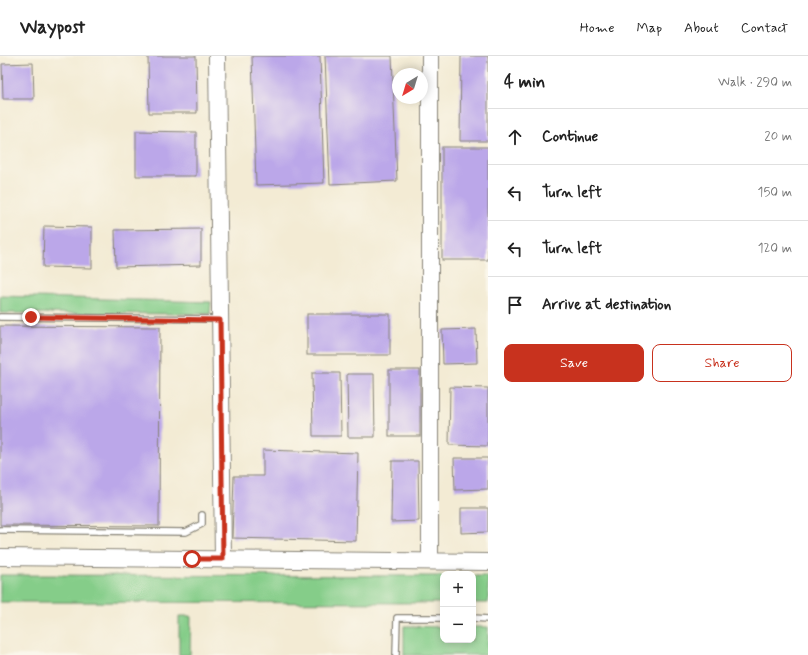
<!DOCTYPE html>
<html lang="en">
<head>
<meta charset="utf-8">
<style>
	:root { --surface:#fff; --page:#f2f2f2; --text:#222; --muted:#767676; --line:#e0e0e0; --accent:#c8321e }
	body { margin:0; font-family:Mynerve,sans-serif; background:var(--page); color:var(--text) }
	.controls { position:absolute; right:12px; bottom:12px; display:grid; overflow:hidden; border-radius:8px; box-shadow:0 2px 10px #0003 }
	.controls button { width:36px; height:36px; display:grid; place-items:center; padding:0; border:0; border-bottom:1px solid var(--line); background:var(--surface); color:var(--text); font:20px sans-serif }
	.compass { position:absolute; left:392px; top:12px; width:36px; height:36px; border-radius:50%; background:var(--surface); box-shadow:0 2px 10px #0003; rotate:218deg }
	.stop { position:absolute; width:12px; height:12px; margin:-9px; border:3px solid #c8321e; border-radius:50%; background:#fff }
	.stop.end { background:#c8321e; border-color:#fff; box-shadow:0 1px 4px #0008 }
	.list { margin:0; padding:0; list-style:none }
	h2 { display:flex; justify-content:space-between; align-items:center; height:52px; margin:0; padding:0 16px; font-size:17px }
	h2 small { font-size:13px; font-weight:400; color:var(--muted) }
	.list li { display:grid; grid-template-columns:26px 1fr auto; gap:12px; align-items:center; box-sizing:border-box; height:56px; padding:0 16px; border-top:1px solid var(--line) }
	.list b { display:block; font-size:15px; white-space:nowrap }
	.list em { font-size:13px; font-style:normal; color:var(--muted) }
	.actions { display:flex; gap:8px; padding:12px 16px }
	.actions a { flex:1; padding:9px 0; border:1px solid var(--accent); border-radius:8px; text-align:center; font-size:14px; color:var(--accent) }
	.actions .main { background:var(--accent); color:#fff }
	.icon { flex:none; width:22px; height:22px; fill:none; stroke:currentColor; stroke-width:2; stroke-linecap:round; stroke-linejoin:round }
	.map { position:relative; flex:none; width:488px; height:599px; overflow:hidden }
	header { display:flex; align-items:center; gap:24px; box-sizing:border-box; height:56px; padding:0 20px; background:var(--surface); border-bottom:1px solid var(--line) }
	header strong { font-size:19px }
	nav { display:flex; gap:22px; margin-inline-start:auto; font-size:14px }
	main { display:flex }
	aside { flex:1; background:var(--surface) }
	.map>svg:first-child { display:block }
	.green { fill:#85cd89; stroke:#507452 }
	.building { fill:#bba7e9 }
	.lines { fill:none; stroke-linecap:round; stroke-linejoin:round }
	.lane-casing { stroke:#888478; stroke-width:8 }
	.secondary-casing { stroke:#888478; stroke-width:18 }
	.lane { stroke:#fff; stroke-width:5.5 }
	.secondary { stroke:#fff; stroke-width:16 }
	.route { stroke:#c8321e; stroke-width:5 }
</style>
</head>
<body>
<header>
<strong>Waypost</strong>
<nav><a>Home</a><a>Map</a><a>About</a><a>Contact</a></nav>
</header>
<main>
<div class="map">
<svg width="488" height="599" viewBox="0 0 488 599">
	<rect width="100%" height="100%" fill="#fbf7ec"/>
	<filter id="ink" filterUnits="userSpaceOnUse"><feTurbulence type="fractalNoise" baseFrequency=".025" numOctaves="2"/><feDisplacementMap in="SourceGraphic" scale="8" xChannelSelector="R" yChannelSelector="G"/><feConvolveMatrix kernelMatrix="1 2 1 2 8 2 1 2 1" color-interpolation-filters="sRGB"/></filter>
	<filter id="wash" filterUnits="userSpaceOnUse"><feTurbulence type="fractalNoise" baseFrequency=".012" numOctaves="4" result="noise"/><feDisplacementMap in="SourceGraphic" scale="16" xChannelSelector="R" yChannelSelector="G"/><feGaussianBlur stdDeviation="0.9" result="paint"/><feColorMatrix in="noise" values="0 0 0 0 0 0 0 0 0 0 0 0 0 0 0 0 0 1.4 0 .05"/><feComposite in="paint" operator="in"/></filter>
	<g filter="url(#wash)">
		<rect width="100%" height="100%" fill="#f3ebd4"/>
		<g class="green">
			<polygon points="0,240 211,246 210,258 0,257"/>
			<polygon points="0,519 443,520 443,547 0,546"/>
			<rect x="473" y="520" width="15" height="27"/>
			<polygon points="179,560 191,560 190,599 179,599"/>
			<polygon points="404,570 443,571 443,584 473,584 473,571 488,571 488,599 404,599"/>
		</g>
		<g id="blocks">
			<g class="building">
				<polygon points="148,0 196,0 197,57 149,57"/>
				<polygon points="252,0 320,0 324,127 256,129"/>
				<polygon points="325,0 392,0 397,125 330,128"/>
				<polygon points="461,0 488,0 488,85 460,85"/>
				<polygon points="33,7 34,43 3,43 2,8"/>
				<polygon points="136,75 196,76 196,120 136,120"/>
				<rect x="442" y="91" width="46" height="113"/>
				<polygon points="44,170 92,171 92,212 43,211"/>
				<polygon points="201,173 201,209 116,211 115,174"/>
				<rect x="307" y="258" width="83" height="41"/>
				<polygon points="0,270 160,271 159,470 0,469"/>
				<polygon points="476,273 477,307 443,308 442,274"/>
				<rect x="389" y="314" width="31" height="66"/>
				<polygon points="312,317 340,317 341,380 313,380"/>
				<polygon points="347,318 374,318 375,381 348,381"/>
				<polygon points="450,331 488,332 488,390 449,389"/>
				<polygon points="263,394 358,397 356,485 232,482 234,420 263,420"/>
				<polygon points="454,402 488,402 488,433 455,434"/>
				<polygon points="392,405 418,405 419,465 391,466"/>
				<polygon points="461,452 488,452 488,476 461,477"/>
			</g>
		</g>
	</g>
	<g filter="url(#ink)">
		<use href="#blocks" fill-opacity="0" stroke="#888478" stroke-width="1"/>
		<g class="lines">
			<defs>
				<g id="lane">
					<polyline points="0,261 220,263"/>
					<polyline points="0,474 186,476 202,468 202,459"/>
					<polyline points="473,562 488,563"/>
					<polyline points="396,599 397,562 443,562"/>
				</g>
				<g id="secondary">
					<polyline points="217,0 223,503"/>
					<polyline points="430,0 430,505"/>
					<polyline points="0,501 488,506"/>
				</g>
			</defs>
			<use href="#lane" class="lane-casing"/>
			<use href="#secondary" class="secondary-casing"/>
			<use href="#lane" class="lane"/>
			<use href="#secondary" class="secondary"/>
		</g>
	</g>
	<g class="lines" filter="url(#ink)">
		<polyline class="route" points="31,261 220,264 223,503 192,503"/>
	</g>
</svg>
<div class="controls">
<button>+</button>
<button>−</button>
</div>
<svg class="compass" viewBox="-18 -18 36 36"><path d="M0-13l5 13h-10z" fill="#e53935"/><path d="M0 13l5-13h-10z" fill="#767676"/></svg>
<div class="stop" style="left:192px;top:503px"></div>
<div class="stop end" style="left:31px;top:261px"></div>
</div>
<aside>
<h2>4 min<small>Walk · 290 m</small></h2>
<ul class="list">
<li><svg class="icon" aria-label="ahead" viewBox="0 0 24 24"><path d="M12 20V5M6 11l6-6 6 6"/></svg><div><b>Continue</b></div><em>20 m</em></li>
<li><svg class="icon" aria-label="left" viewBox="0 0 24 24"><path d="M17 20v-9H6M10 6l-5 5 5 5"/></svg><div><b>Turn left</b></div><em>150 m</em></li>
<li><svg class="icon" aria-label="left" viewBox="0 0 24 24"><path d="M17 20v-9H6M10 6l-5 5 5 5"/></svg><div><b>Turn left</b></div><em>120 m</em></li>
<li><svg class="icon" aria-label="arrive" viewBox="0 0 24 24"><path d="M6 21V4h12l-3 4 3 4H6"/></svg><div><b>Arrive at destination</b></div></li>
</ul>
<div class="actions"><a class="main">Save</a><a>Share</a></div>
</aside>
</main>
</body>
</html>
